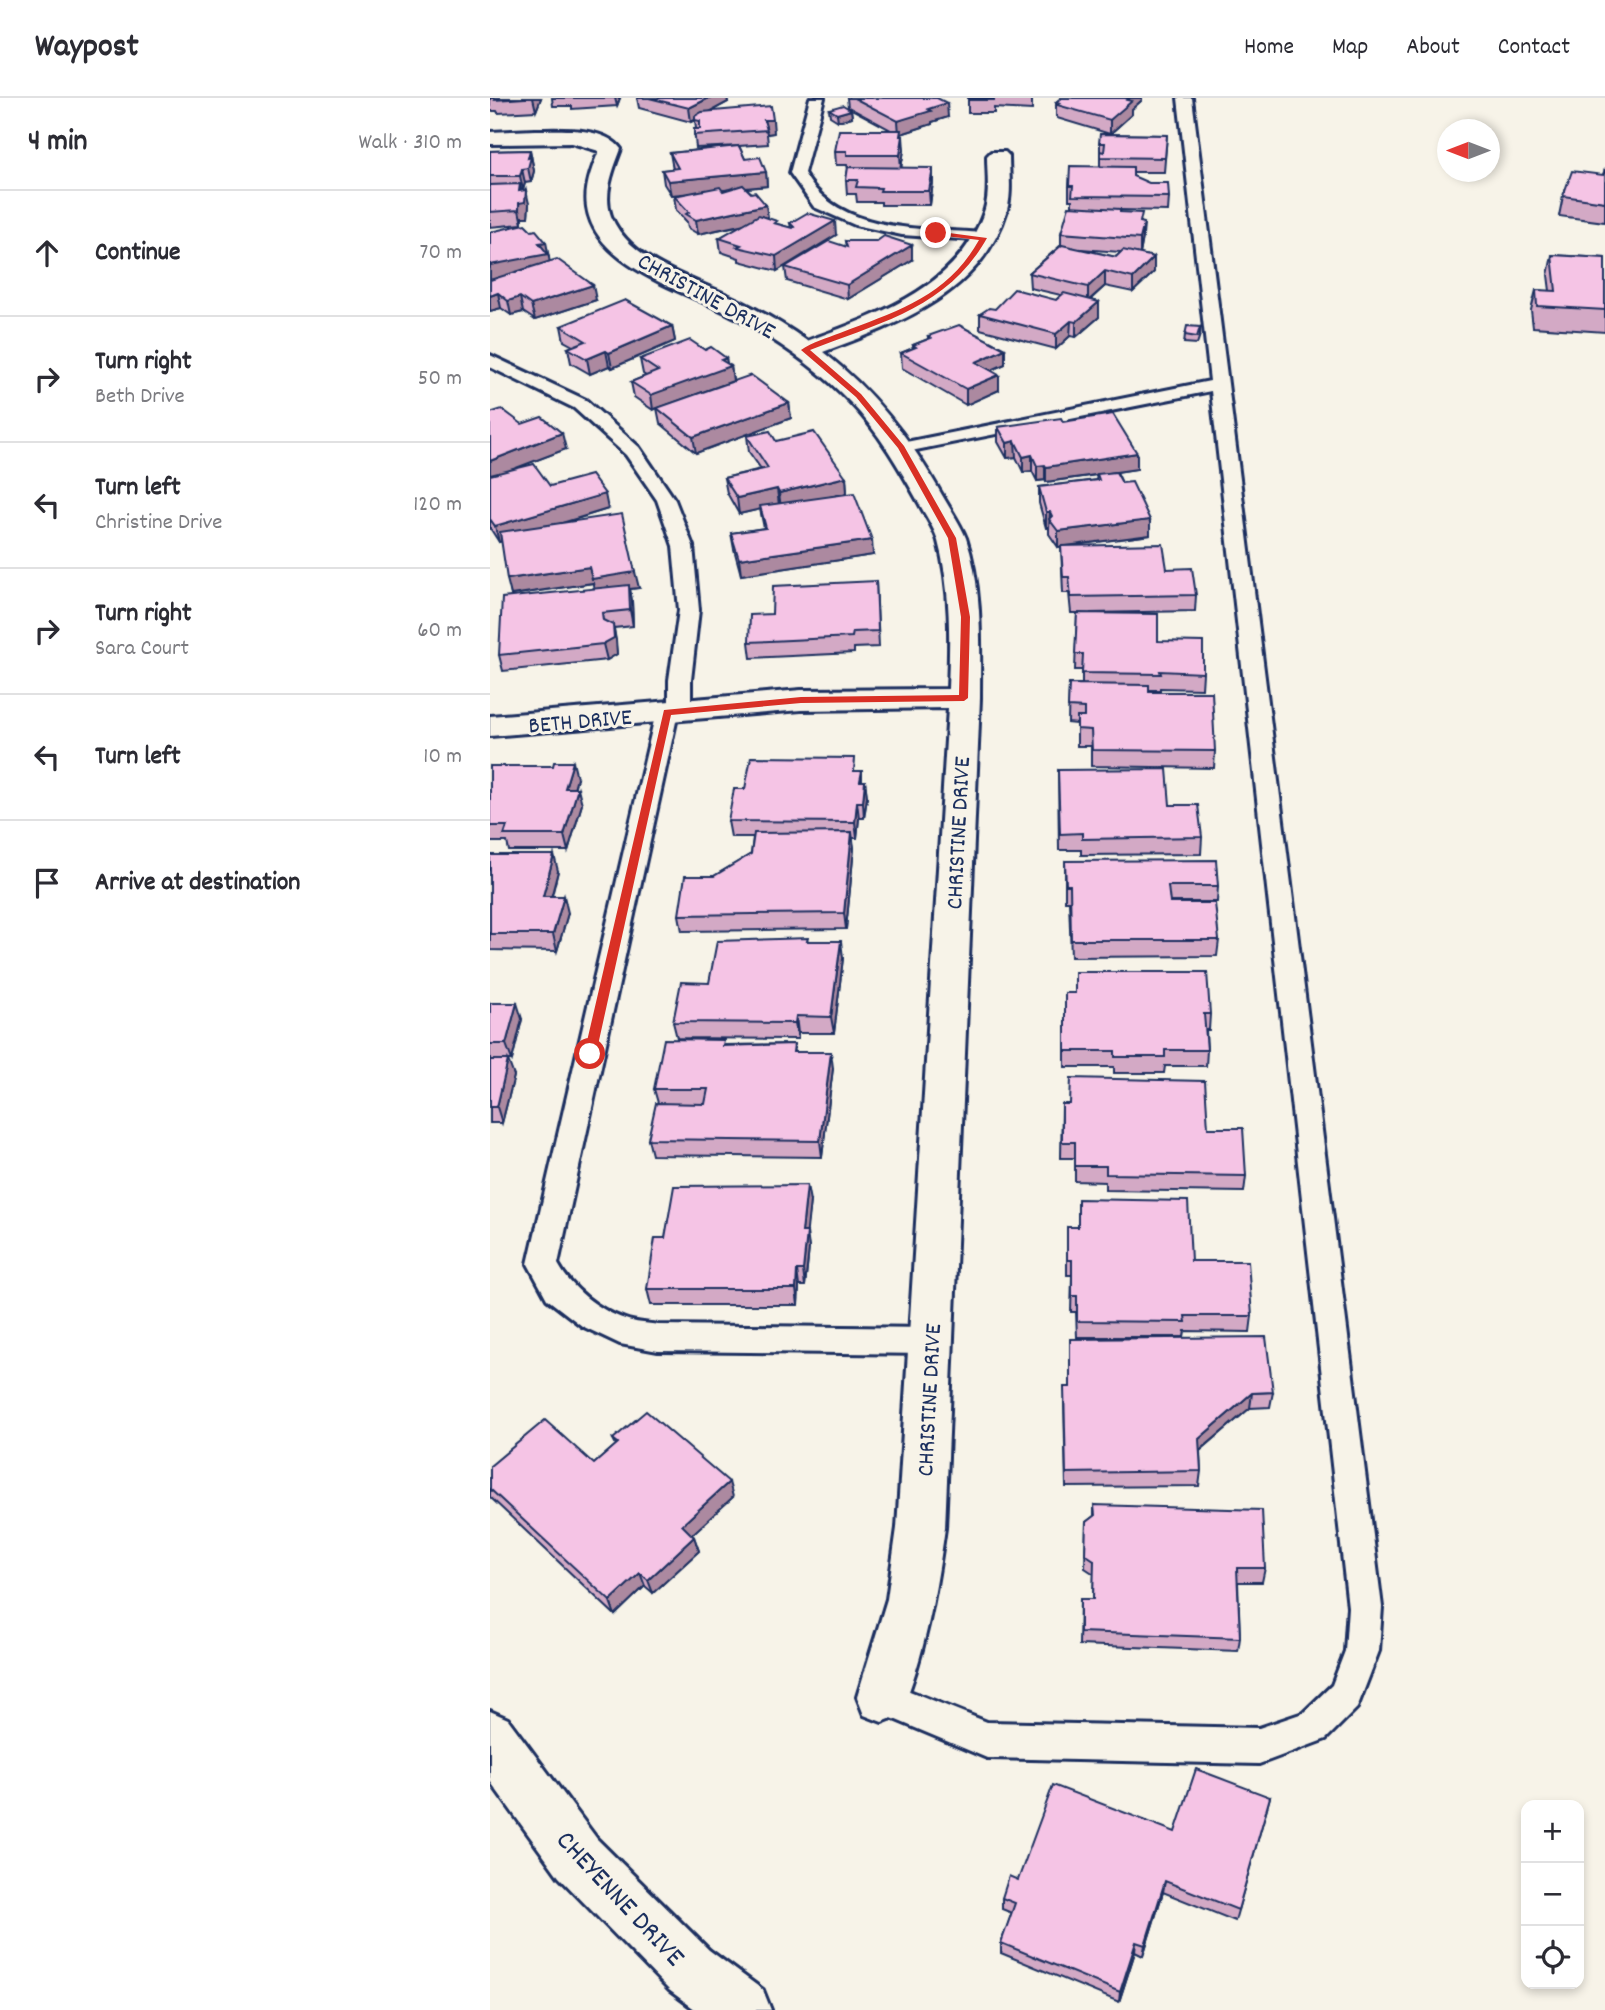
<!DOCTYPE html>
<html lang="en">
<head>
<meta charset="utf-8">
<style>
	:root { --surface:#fff; --page:#f7f7f7; --text:#2b2b33; --muted:#7c7c81; --line:#e1e1e2 }
	body { margin:0; font-family:Dekko,sans-serif; background:var(--page); color:var(--text) }
	.controls { position:absolute; right:21px; bottom:21px; display:grid; overflow:hidden; border-radius:14px; box-shadow:0 4px 10px #0003 }
	.controls button { width:63px; height:63px; display:grid; place-items:center; padding:0; border:0; border-bottom:2px solid var(--line); background:var(--surface); color:var(--text); font:35px sans-serif }
	.compass { position:absolute; left:947px; top:21px; width:63px; height:63px; border-radius:50%; background:var(--surface); box-shadow:0 4px 10px #0003; rotate:270deg }
	.stop { position:absolute; width:21px; height:21px; margin:-16px; border:5px solid #d93025; border-radius:50%; background:#fff }
	.stop.end { background:#d93025; border-color:#fff; box-shadow:0 2px 7px #0008 }
	.list { margin:0; padding:0; list-style:none }
	h2 { display:flex; justify-content:space-between; align-items:center; height:91px; margin:0; padding:0 28px; font-size:30px }
	h2 small { font-size:23px; font-weight:400; color:var(--muted) }
	.list li { display:grid; grid-template-columns:46px 1fr auto; gap:21px; align-items:center; box-sizing:border-box; height:126px; padding:0 28px; border-top:2px solid var(--line) }
	.list b { display:block; font-size:26px; white-space:nowrap }
	.list p { margin:0; font-size:23px; white-space:nowrap; color:var(--muted) }
	.list em { font-size:23px; font-style:normal; color:var(--muted) }
	.icon { flex:none; width:38px; height:38px; fill:none; stroke:currentColor; stroke-width:2; stroke-linecap:round; stroke-linejoin:round }
	.map { position:relative; flex:none; width:1115px; height:1912px; overflow:hidden }
	header { display:flex; align-items:center; gap:42px; box-sizing:border-box; height:98px; padding:0 35px; background:var(--surface); border-bottom:2px solid var(--line) }
	header strong { font-size:33px }
	nav { display:flex; gap:38px; margin-inline-start:auto; font-size:24px }
	main { display:flex }
	aside { flex:1; background:var(--surface) }
	.map>svg:first-child { display:block }
	.lines { fill:none; stroke-linecap:round; stroke-linejoin:round }
	.lane-casing { stroke:#1b2f5e; stroke-width:6 }
	.street-casing { stroke:#1b2f5e; stroke-width:6 }
	.lane { fill:#f7f3e8; fill-rule:evenodd }
	.street { fill:#f7f3e8; fill-rule:evenodd }
	.wall { fill:#d3a9c5; stroke:#1b2f5e; stroke-width:2; fill-rule:evenodd }
	.shaded-wall { fill:#ac89a0; stroke:#1b2f5e; stroke-width:2 }
	.building { fill:#f5c4e5; stroke:#1b2f5e; stroke-width:2 }
	.route { fill:#d93025 }
	.labels { text-anchor:middle; stroke-width:6; stroke-linejoin:round; paint-order:stroke }
	.street-label { font-size:24px; fill:#1b2f5e; stroke:#f7f3e8 }
	.near-street-label { font-size:28px; fill:#1b2f5e; stroke:#f7f3e8 }
</style>
</head>
<body>
<header>
<strong>Waypost</strong>
<nav><a>Home</a><a>Map</a><a>About</a><a>Contact</a></nav>
</header>
<main>
<aside>
<h2>4 min<small>Walk · 310 m</small></h2>
<ul class="list">
<li><svg class="icon" aria-label="ahead" viewBox="0 0 24 24"><path d="M12 20V5M6 11l6-6 6 6"/></svg><div><b>Continue</b></div><em>70 m</em></li>
<li><svg class="icon" aria-label="right" viewBox="0 0 24 24"><path d="M7 20v-9h11M14 6l5 5-5 5"/></svg><div><b>Turn right</b><p>Beth Drive</p></div><em>50 m</em></li>
<li><svg class="icon" aria-label="left" viewBox="0 0 24 24"><path d="M17 20v-9H6M10 6l-5 5 5 5"/></svg><div><b>Turn left</b><p>Christine Drive</p></div><em>120 m</em></li>
<li><svg class="icon" aria-label="right" viewBox="0 0 24 24"><path d="M7 20v-9h11M14 6l5 5-5 5"/></svg><div><b>Turn right</b><p>Sara Court</p></div><em>60 m</em></li>
<li><svg class="icon" aria-label="left" viewBox="0 0 24 24"><path d="M17 20v-9H6M10 6l-5 5 5 5"/></svg><div><b>Turn left</b></div><em>10 m</em></li>
<li><svg class="icon" aria-label="arrive" viewBox="0 0 24 24"><path d="M6 21V4h12l-3 4 3 4H6"/></svg><div><b>Arrive at destination</b></div></li>
</ul>
</aside>
<div class="map">
<svg width="1115" height="1912" viewBox="0 0 1115 1912">
	<rect width="100%" height="100%" fill="#f7f3e8"/>
	<filter id="ink" filterUnits="userSpaceOnUse"><feTurbulence type="fractalNoise" baseFrequency=".0143" numOctaves="2"/><feDisplacementMap in="SourceGraphic" scale="14" xChannelSelector="R" yChannelSelector="G"/><feConvolveMatrix kernelMatrix="1 2 1 2 8 2 1 2 1" color-interpolation-filters="sRGB"/></filter>
	<g filter="url(#ink)">
		<g class="lines">
			<defs>
				<g id="lane">
					<path d="M320,0h14l-20,75c34,61 119,55 180,60l8,5 -3,3 -87,-6 -47,-10 -41,-18 -24,-34z"/>
					<polygon points="688,0 702,0 892,1509 889,1553 867,1610 836,1641 769,1666 497,1660 380,1611 375,1599 380,1587 392,1582 497,1624 769,1630 813,1615 842,1587 855,1553 858,1509 721,293 411,355 402,350 411,345 720,283"/>
					<path d="M0,257l96,45 53,47 36,53 18,46 6,64 -8,70v31l-3,5 -11,1 -119,547c13,24 40,46 67,55 10,4 22,4 33,6l273,3 11,4 4,9 -4,9 -11,4 -273,-3 -38,-7 -38,-18 -35,-27 -19,-35 128,-552 3,-5 10,-1v-26l10,-70 -6,-64 -16,-46 -31,-45 -52,-47 -84,-41z"/>
				</g>
				<g id="street">
					<path d="M45,32c25,0 69,-4 86,19 -8,21 -18,45 -10,67 20,48 86,63 127,84 24,12 47,25 69,41 70,-26 153,-53 178,-132 5,-16 2,-36 2,-53l4,-4h14l4,4c0,17 3,37 -2,54 -25,84 -109,114 -184,142 51,40 88,87 119,143 8,14 18,28 24,43 17,51 14,107 14,160l-35,830c-9,64 -20,127 -45,187l-18,7 -18,-7 -7,-18 30,-98 10,-71 51,-820 -147,2 -311,26v-20l311,-26 147,-1c2,-50 3,-100 -10,-148 -4,-14 -13,-26 -19,-38 -20,-36 -40,-71 -69,-101 -32,-34 -74,-62 -115,-85 -46,-25 -139,-49 -148,-110 -3,-19 5,-39 12,-56l-27,-8 -82,1v-12z"/>
					<polygon points="0,1613 18,1621 107,1741 219,1852 273,1892 281,1912 206,1912 179,1892 69,1779 0,1683"/>
				</g>
			</defs>
			<use href="#lane" class="lane-casing"/>
			<use href="#street" class="street-casing"/>
			<use href="#lane" class="lane"/>
			<use href="#street" class="street"/>
		</g>
		<g class="wall">
			<polygon points="0,0 51,0 46,13 8,15 7,13 0,13"/>
			<polygon points="62,0 130,0 127,8 82,11 82,8 63,8"/>
			<polygon points="147,0 237,0 238,4 221,13 284,35 277,36 278,46 249,48 255,61 276,74 277,88 256,90 276,107 278,120 287,126 301,130 300,125 346,137 287,173 249,163 249,160 231,154 229,140 252,127 208,136 198,130 197,124 186,112 184,98 195,96 181,97 174,86 172,72 183,71 180,55 249,48 206,50 204,31 206,31 205,22 201,24 149,10"/>
			<polygon points="357,0 447,0 458,19 442,24 442,26 411,36 414,52 411,69 443,84 440,107 391,107 391,104 367,104 366,96 357,96 356,82 358,71 357,67 346,67 345,53 401,32 358,9"/>
			<polygon points="478,0 542,0 542,12 504,10 504,15 478,15"/>
			<polygon points="571,0 652,0 652,2 642,11 642,16 620,36 567,20 567,18 566,18 566,4"/>
			<polygon points="339,11 361,12 362,19 348,23 340,18"/>
			<path d="M610,36l67,1 -3,37h-31v4l36,21 -1,14 -48,-1v2l21,10 2,15 -3,17 14,3v15l-21,20 -28,-6 -15,14 9,2v15l-23,20 -6,-1 -14,13 -76,-20v-15l15,-5 61,-9 5,-5 -31,-7 -1,-15 32,-28v-12l11,-27v-6h-3v-14l31,-20zM591,151l40,3 -5,5z"/>
			<polygon points="40,52 44,73 41,84 35,85 33,92 39,106 38,119 32,119 32,126 0,129 0,53"/>
			<polygon points="1115,71 1115,124 1069,118 1073,98 1113,77"/>
			<polygon points="0,134 59,158 59,163 106,202 45,222 33,214 21,217 11,210 0,213"/>
			<polygon points="355,143 422,162 358,201 297,183 295,169 356,149"/>
			<polygon points="1062,157 1115,160 1115,234 1043,229 1041,212 1046,192 1060,193 1058,177"/>
			<polygon points="71,228 182,228 185,243 122,270 119,268 100,276 81,265 78,250 83,248 74,243"/>
			<polygon points="710,229 710,237 707,246 694,245 695,237"/>
			<polygon points="438,238 515,251 515,266 501,272 509,292 476,307 412,270 411,255 423,250 423,247 438,241"/>
			<polygon points="150,261 237,266 241,268 243,283 299,305 301,320 206,355 170,325 167,310 163,312 144,299 141,284 156,278 153,276"/>
			<polygon points="0,315 32,326 76,351 20,372 118,411 74,425 149,490 140,491 142,503 143,528 124,530 127,556 117,562 13,573 9,557 104,491 103,485 21,497 12,443 9,444 0,430"/>
			<polygon points="573,324 647,355 647,371 627,374 632,385 660,422 660,437 573,448 677,471 706,497 705,513 600,515 668,543 713,575 712,591 670,590 670,592 659,592 659,594 725,653 724,670 601,668 601,648 587,648 587,626 578,625 579,586 592,586 592,572 585,572 587,515 581,515 579,495 573,495 571,448 568,449 559,436 559,430 556,430 549,405 549,389 606,382 607,377 556,384 555,382 547,383 542,373 533,374 526,359 517,360 508,344 508,329"/>
			<polygon points="257,338 286,343 356,379 357,395 349,397 383,457 251,477 244,451 241,435 274,430 270,411 249,416 237,395 234,380 271,371 259,354"/>
			<polygon points="386,483 389,549 364,550 364,555 261,560 259,544 282,516"/>
			<polygon points="0,668 87,680 84,690 92,706 78,753 19,753 17,744 0,744"/>
			<polygon points="568,672 680,707 712,739 711,756 591,757 591,752 569,752"/>
			<polygon points="367,673 372,673 372,683 375,683 377,699 374,720 369,720 367,740 362,740 364,750 356,831 192,833 189,817 224,778 261,756 263,739 241,739 238,723 255,691"/>
			<polygon points="0,757 68,773 62,798 78,815 67,853 0,852"/>
			<polygon points="575,763 728,788 727,804 680,804 729,842 727,858 581,859 579,803 575,803"/>
			<polygon points="318,843 353,860 344,935 308,935 308,941 187,940 183,924 219,885"/>
			<polygon points="575,895 720,916 719,932 716,932 717,952 716,968 675,968 674,975 624,975 624,969 575,969"/>
			<polygon points="0,905 32,921 22,962 0,962"/>
			<polygon points="304,946 305,954 343,970 332,1059 162,1057 158,1041 168,1005 164,991 235,947"/>
			<polygon points="0,962 24,978 12,1025 0,1025"/>
			<polygon points="572,1006 718,1030 756,1078 754,1094 615,1092 615,1084 585,1083 585,1060 571,1060"/>
			<polygon points="320,1103 316,1134 319,1150 315,1188 309,1188 308,1207 161,1207 157,1191 175,1140"/>
			<polygon points="577,1129 701,1163 762,1218 760,1234 695,1233 694,1239 587,1239 586,1214 581,1214 582,1177 577,1177"/>
			<polygon points="783,1294 780,1309 760,1310 710,1353 711,1373 709,1388 576,1389 574,1304"/>
			<polygon points="123,1341 243,1399 201,1437 204,1439 209,1453 163,1495 155,1488 125,1517 0,1399 0,1368 104,1366 126,1347"/>
			<polygon points="604,1407 775,1470 772,1484 748,1484 750,1540 748,1553 589,1547 590,1501 603,1501 604,1476 595,1470 596,1424 604,1418"/>
			<polygon points="780,1699 745,1823 673,1794 653,1858 645,1854 629,1904 511,1855 511,1845 522,1815 512,1811 512,1800 528,1782 685,1734"/>
		</g>
		<g class="shaded-wall">
			<polygon points="43,0 51,0 46,13"/>
			<polygon points="125,0 130,0 127,8"/>
			<polygon points="219,0 237,0 238,4 201,24 199,10"/>
			<polygon points="640,0 652,0 652,2 642,11 642,16 620,36 620,22"/>
			<polygon points="457,5 458,19 442,24 442,26 411,36 411,46 409,36 408,23 438,11"/>
			<polygon points="361,12 362,19 348,23 347,16"/>
			<polygon points="274,22 283,22 284,35 277,36"/>
			<polygon points="413,38 414,52 411,71 410,57"/>
			<polygon points="40,52 44,73 41,84 38,70 38,60"/>
			<polygon points="443,70 443,84 440,107 439,93"/>
			<polygon points="32,71 35,85 33,92 30,78"/>
			<polygon points="276,74 277,88 181,97 178,83"/>
			<polygon points="30,86 33,100 36,92 39,106 38,119 32,119 32,126 29,112"/>
			<polygon points="276,107 278,121 208,136 206,122"/>
			<polygon points="345,123 346,137 287,173 286,158"/>
			<polygon points="654,125 653,139 650,156 650,141"/>
			<polygon points="56,144 61,170 0,182 0,167 49,145"/>
			<polygon points="422,147 422,162 358,201 357,187"/>
			<polygon points="664,159 664,174 643,194 643,180"/>
			<polygon points="615,173 615,188 598,203 598,189"/>
			<polygon points="103,187 106,202 45,222 41,207"/>
			<polygon points="8,195 11,210 0,213 0,198"/>
			<polygon points="30,199 33,214 21,217 18,203"/>
			<polygon points="609,204 609,219 586,239 586,224"/>
			<polygon points="581,223 580,238 566,251 566,236"/>
			<polygon points="182,228 185,243 122,270 119,255"/>
			<polygon points="515,251 515,266 486,279 486,264"/>
			<polygon points="116,253 119,268 100,276 97,261"/>
			<polygon points="236,260 238,269 241,268 243,283 163,312 161,297"/>
			<polygon points="509,277 509,292 476,307 476,291"/>
			<polygon points="299,305 301,320 206,355 203,339"/>
			<polygon points="72,335 76,351 0,380 0,363"/>
			<polygon points="525,343 526,359 517,360 517,345"/>
			<polygon points="647,355 647,371 556,384 556,369"/>
			<polygon points="542,357 542,373 533,374 533,359"/>
			<polygon points="555,367 555,382 547,383 547,368"/>
			<polygon points="356,379 357,395 291,410 289,395"/>
			<polygon points="287,391 289,407 249,416 247,400"/>
			<polygon points="115,396 118,411 9,444 5,428"/>
			<polygon points="556,414 560,414 559,430 556,430"/>
			<polygon points="660,422 660,437 568,449 568,433"/>
			<polygon points="382,442 383,457 251,477 249,461"/>
			<polygon points="99,469 145,474 149,490 140,491 142,503 143,528 140,512 105,496 103,485 21,497 17,481"/>
			<polygon points="123,527 126,542 127,556 117,562 113,546"/>
			<polygon points="83,664 87,680 80,706 75,690"/>
			<polygon points="375,683 377,699 374,720 373,704"/>
			<polygon points="88,690 92,706 78,753 74,737"/>
			<polygon points="367,704 369,720 367,740 365,724"/>
			<polygon points="362,734 364,750 356,831 354,815"/>
			<polygon points="64,757 68,773 57,815 53,798"/>
			<polygon points="74,798 78,815 67,853 63,836"/>
			<polygon points="351,843 353,860 344,935 341,919"/>
			<polygon points="27,905 32,921 22,962 16,946"/>
			<polygon points="306,918 308,935 308,941 305,925"/>
			<polygon points="341,954 343,970 332,1059 330,1043"/>
			<polygon points="18,962 24,978 12,1025 7,1009"/>
			<polygon points="317,1087 320,1103 315,1150 312,1134"/>
			<polygon points="317,1134 319,1150 315,1188 313,1172"/>
			<polygon points="307,1172 309,1188 308,1207 306,1191"/>
			<polygon points="762,1295 760,1310 707,1355 709,1341"/>
			<polygon points="239,1384 243,1399 196,1442 192,1427"/>
			<polygon points="204,1439 209,1453 163,1495 158,1482"/>
			<polygon points="150,1475 155,1488 125,1517 120,1503"/>
			<polygon points="675,1783 673,1794 653,1858 655,1847"/>
			<polygon points="646,1844 645,1854 629,1904 630,1894"/>
		</g>
		<g class="building">
			<polygon points="6,0 35,0 5,2"/>
			<polygon points="159,0 219,0 199,10"/>
			<polygon points="364,0 447,0 457,5 438,11 441,13 408,23"/>
			<rect x="478" y="0" width="26" height="2"/>
			<polygon points="571,0 640,0 637,2 642,3 620,22 567,7 570,5 566,4"/>
			<polygon points="353,7 361,12 347,16 339,11"/>
			<polygon points="281,8 283,22 274,22 277,32 204,37 204,31 210,31 210,23 205,22 205,18 212,14"/>
			<polygon points="349,32 411,32 410,38 413,38 410,57 357,57 357,53 345,53"/>
			<polygon points="610,36 677,37 675,60 610,59 610,53 614,54 615,45 609,45"/>
			<polygon points="249,48 255,61 270,59 276,74 178,83 172,72 188,70 180,55"/>
			<polygon points="40,52 38,60 41,59 38,70 32,71 30,78 0,78 0,53"/>
			<polygon points="580,68 643,69 643,78 659,85 678,85 679,99 582,98 583,88 579,88"/>
			<polygon points="358,69 443,70 439,93 390,93 391,90 366,89 368,82 356,82"/>
			<polygon points="1115,71 1115,104 1073,98 1082,73 1113,77"/>
			<polygon points="30,86 29,93 36,92 35,104 29,105 29,112 0,114 0,87"/>
			<polygon points="253,87 261,95 265,94 276,107 206,122 196,116 199,114 184,98 230,89 233,93"/>
			<polygon points="579,108 630,111 630,114 652,115 650,124 654,125 650,141 571,135"/>
			<polygon points="317,115 345,123 286,158 247,149 251,147 229,140 269,117 287,123 284,125 302,130 304,129 300,125"/>
			<polygon points="35,126 42,133 46,132 56,144 49,145 58,156 0,167 0,134"/>
			<polygon points="394,138 422,147 357,187 295,169 339,143 357,149 355,143 387,143"/>
			<polygon points="572,147 626,159 633,152 664,159 643,180 615,173 598,189 539,175"/>
			<polygon points="1062,157 1115,160 1115,212 1047,208 1046,192 1066,193"/>
			<polygon points="67,161 103,187 41,207 30,199 18,203 8,195 0,198 0,182"/>
			<polygon points="524,191 566,202 574,195 609,204 586,224 581,223 566,236 490,216 499,210 505,211"/>
			<polygon points="135,202 182,228 119,255 116,253 97,261 78,250 96,243 71,228"/>
			<polygon points="469,227 515,251 486,264 509,277 476,291 411,255 426,249 423,247 441,240 438,238"/>
			<polygon points="697,228 710,229 707,239 695,237"/>
			<polygon points="200,242 215,252 221,249 236,260 231,262 241,268 161,297 141,284 168,273 150,261"/>
			<polygon points="261,277 299,305 203,339 167,310"/>
			<polygon points="12,311 32,326 52,319 72,335 0,363 0,315"/>
			<polygon points="623,316 647,355 556,369 555,367 547,368 542,357 533,359 525,343 517,345 508,329 571,320 573,324"/>
			<polygon points="280,333 286,343 324,334 356,379 289,395 287,391 247,400 234,380 278,370 257,338"/>
			<polygon points="44,366 60,388 101,377 115,396 5,428 0,421 0,377"/>
			<polygon points="626,374 632,385 642,384 660,422 568,433 559,421 562,418 560,414 556,414 549,389 609,382 607,376"/>
			<polygon points="364,395 382,442 249,461 241,435 276,430 270,408"/>
			<polygon points="132,416 145,474 102,481 99,469 17,481 10,434"/>
			<polygon points="673,446 677,471 702,470 706,497 581,499 579,479 573,479 571,448"/>
			<polygon points="386,483 388,533 363,534 362,539 259,544 260,517 282,516 283,488"/>
			<polygon points="139,487 140,512 112,515 113,522 123,527 124,540 113,546 9,557 12,500"/>
			<polygon points="587,515 668,516 668,543 713,544 713,575 670,573 671,576 592,575 593,556 585,556"/>
			<polygon points="579,586 659,587 659,594 722,594 725,653 602,652 601,632 587,631 587,619 594,619 594,610 578,609"/>
			<polygon points="261,659 365,660 364,673 372,673 370,683 375,683 373,704 367,704 365,724 238,723 244,691 255,691"/>
			<polygon points="64,664 83,664 75,690 88,690 74,737 14,737 17,728 0,728 0,668 63,668"/>
			<polygon points="677,671 680,707 708,707 712,739 592,741 592,735 570,736 568,672"/>
			<polygon points="362,734 354,815 189,817 195,778 224,778 261,756 264,735"/>
			<polygon points="0,757 64,757 53,798 74,798 63,836 0,836"/>
			<polygon points="726,762 728,788 678,788 680,805 725,805 729,842 581,842 580,787 576,787 575,763"/>
			<polygon points="318,840 317,843 351,843 341,919 306,918 305,925 183,924 191,884 219,885 227,843"/>
			<polygon points="585,874 717,874 720,916 714,916 717,952 675,952 675,959 625,959 625,953 575,953 575,895 585,895"/>
			<polygon points="0,905 27,905 16,946 0,946"/>
			<polygon points="174,941 234,942 233,948 304,946 303,954 341,954 330,1043 158,1041 166,1005 215,1006 218,991 164,991"/>
			<polygon points="0,962 18,962 7,1009 0,1009"/>
			<polygon points="581,980 715,983 718,1030 753,1030 756,1078 616,1076 616,1068 585,1068 585,1044 572,1044 572,1006 580,1006"/>
			<polygon points="317,1087 312,1134 317,1134 313,1172 307,1172 306,1191 157,1191 165,1140 175,1140 184,1088"/>
			<polygon points="588,1101 698,1103 701,1163 758,1163 762,1218 695,1218 696,1224 587,1223 587,1198 582,1198 582,1162 577,1162 577,1129 588,1129"/>
			<polygon points="776,1239 783,1294 762,1295 709,1341 711,1373 576,1375 574,1289 580,1289 580,1241"/>
			<polygon points="156,1313 239,1384 192,1427 204,1439 158,1482 150,1475 120,1503 0,1391 0,1368 55,1322 104,1366 128,1345 123,1341"/>
			<polygon points="604,1407 772,1412 775,1470 747,1470 750,1540 590,1534 590,1501 603,1501 604,1462 595,1456 596,1424 605,1417"/>
			<polygon points="706,1671 780,1699 748,1812 675,1783 655,1847 646,1844 630,1894 511,1845 525,1805 512,1800 519,1778 528,1782 563,1687 685,1734"/>
		</g>
	</g>
	<path class="route" d="M444,133l53,7c-39,70 -108,85 -177,112l51,44 43,52 52,92 14,79 -2,81 -4,3 -163,2 -130,12 -75,339 -6,4 -4,-2 -2,-2 80,-344 137,-13 158,-2 2,-78 -13,-79 -50,-90 -42,-51 -55,-47c11,-8 26,-12 39,-17 57,-22 107,-36 139,-93l-43,-5z"/>
	<g class="labels">
		<g class="street-label">
			<text transform="translate(217 197) rotate(29)" y="8">CHRISTINE DRIVE</text>
			<text transform="translate(90 622) rotate(-5)" y="8">BETH DRIVE</text>
			<text transform="translate(467 735) rotate(-87)" y="8">CHRISTINE DRIVE</text>
			<text transform="translate(438 1302) rotate(-87)" y="8">CHRISTINE DRIVE</text>
		</g>
		<g class="near-street-label">
			<text transform="translate(132 1799) rotate(47)" y="10">CHEYENNE DRIVE</text>
		</g>
	</g>
</svg>
<div class="controls">
<button>+</button>
<button>−</button>
<button><svg class="icon" aria-label="locate" viewBox="0 0 24 24"><circle cx="12" cy="12" r="6"/><path d="M12 2v4M12 18v4M2 12h4M18 12h4"/></svg></button>
</div>
<svg class="compass" viewBox="-18 -18 36 36"><path d="M0-13l5 13h-10z" fill="#e53935"/><path d="M0 13l5-13h-10z" fill="#7c7c81"/></svg>
<div class="stop" style="left:100px;top:956px"></div>
<div class="stop end" style="left:446px;top:135px"></div>
</div>
</main>
</body>
</html>
